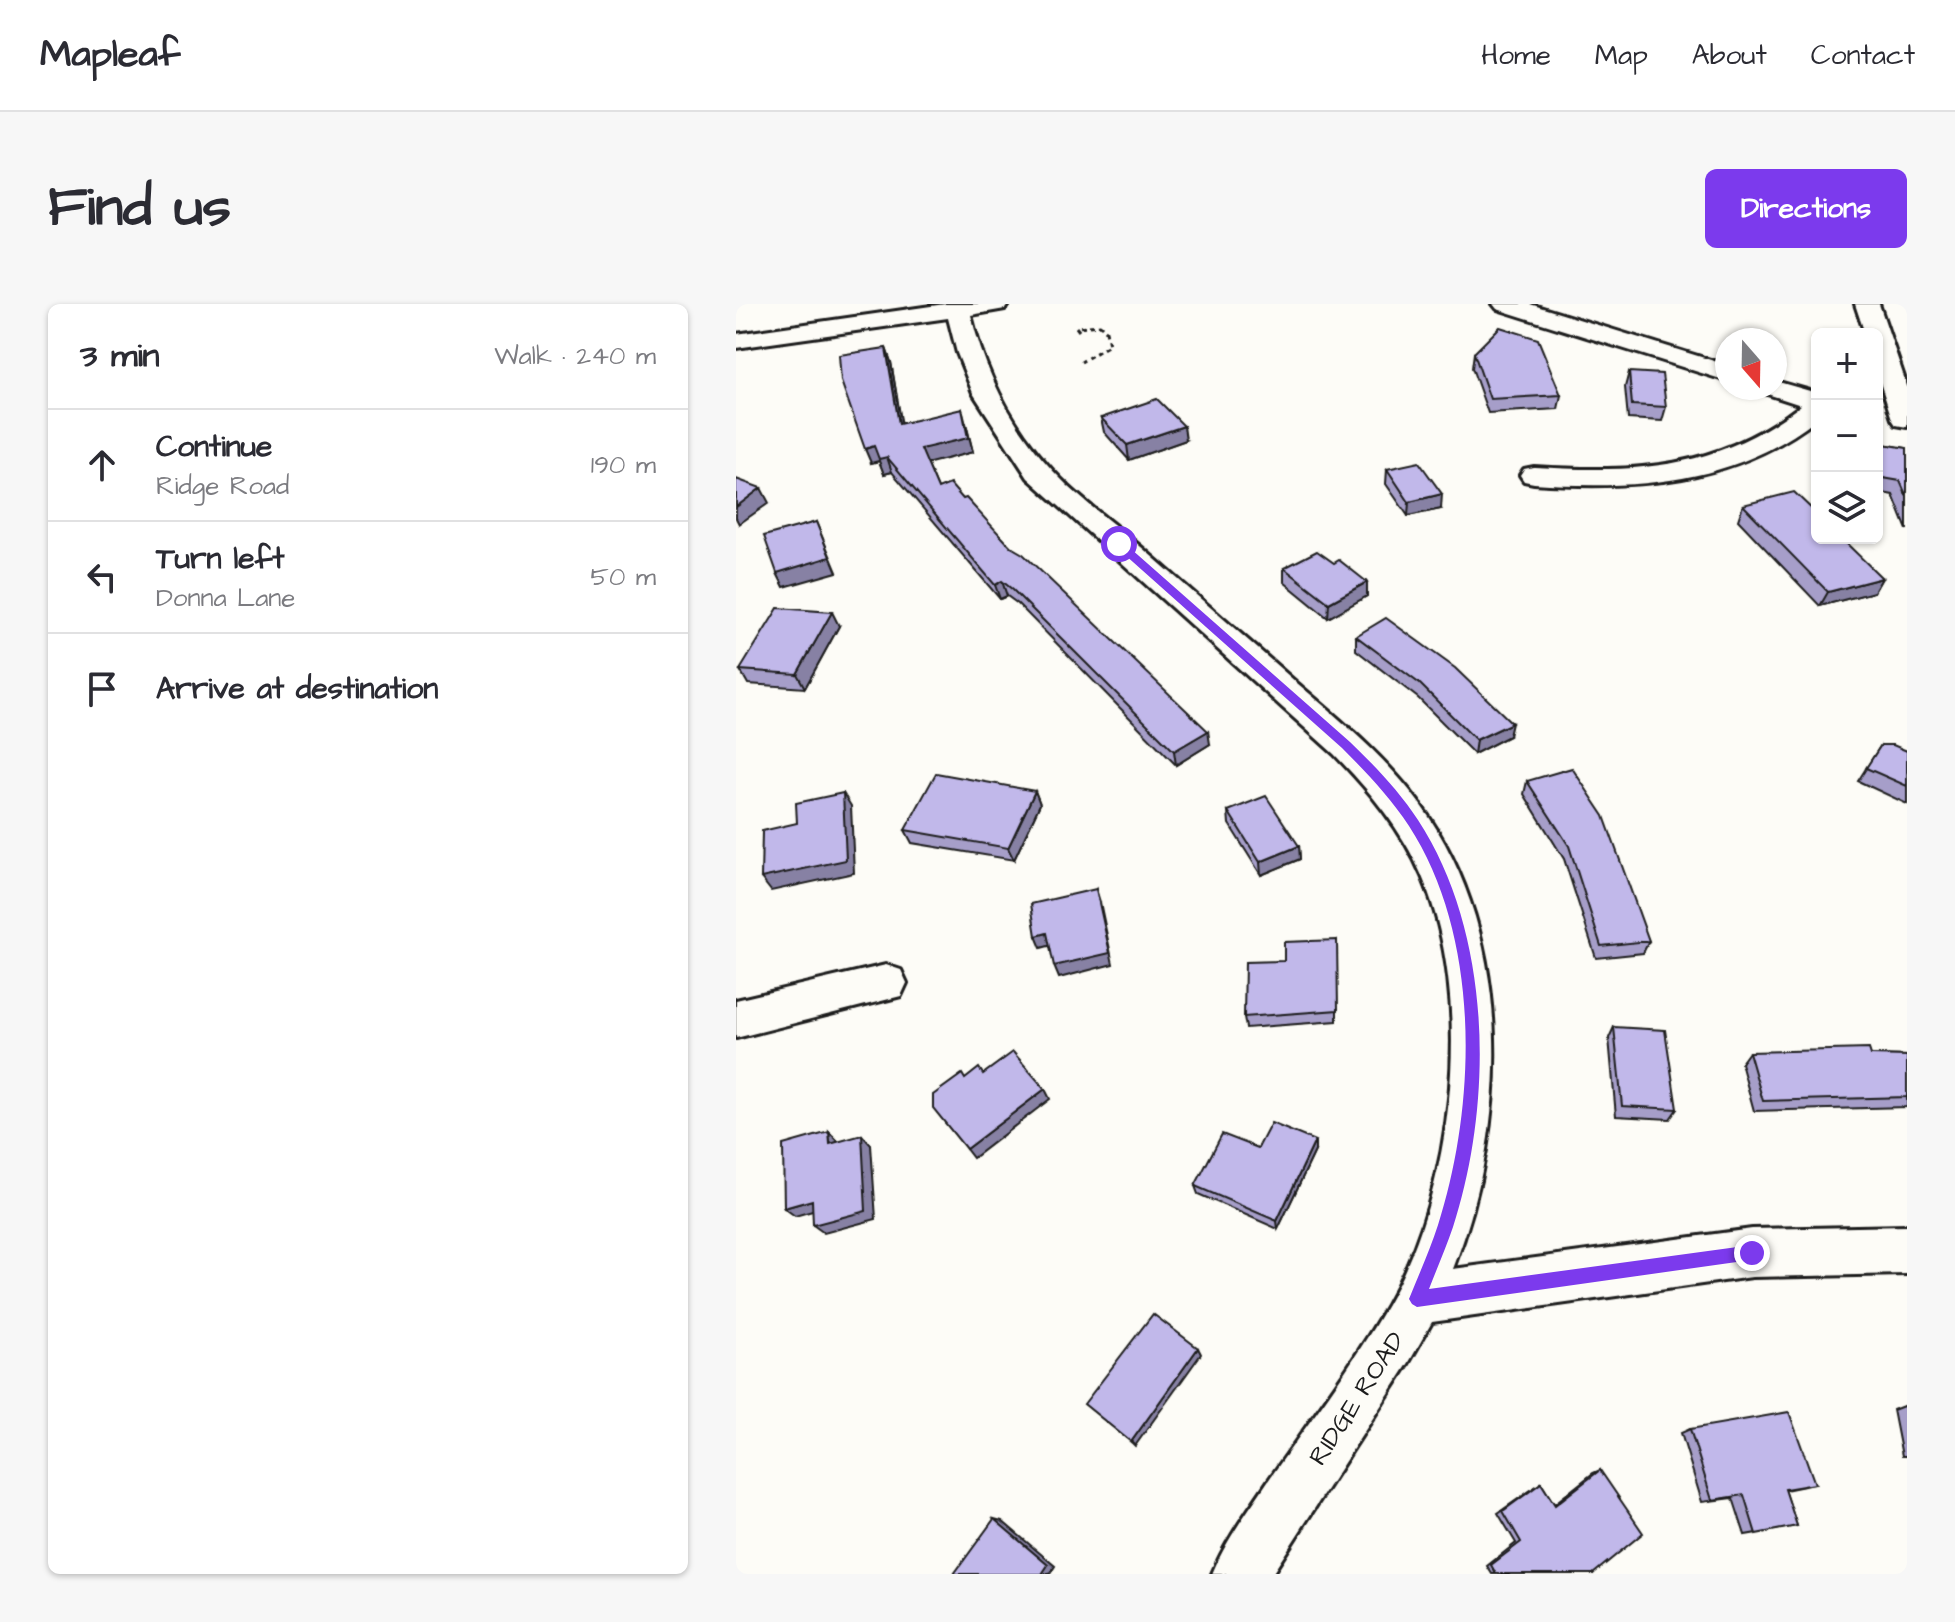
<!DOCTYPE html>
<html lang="en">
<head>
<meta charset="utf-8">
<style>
	:root { --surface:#fff; --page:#f7f7f7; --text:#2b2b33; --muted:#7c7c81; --line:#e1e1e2; --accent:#7c3aed }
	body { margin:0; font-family:"Architects Daughter",sans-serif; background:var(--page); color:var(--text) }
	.controls { position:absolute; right:24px; top:24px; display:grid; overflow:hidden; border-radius:12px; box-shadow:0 2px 6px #0004 }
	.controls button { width:72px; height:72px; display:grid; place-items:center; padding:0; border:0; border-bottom:2px solid var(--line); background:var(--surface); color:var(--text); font:40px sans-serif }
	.compass { position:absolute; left:979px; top:24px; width:72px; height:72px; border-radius:50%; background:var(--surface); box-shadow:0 2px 6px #0004; rotate:160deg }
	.stop { position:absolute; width:24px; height:24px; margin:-18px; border:6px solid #7c3aed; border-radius:50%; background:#fff }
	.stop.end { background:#7c3aed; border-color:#fff; box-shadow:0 2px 8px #0008 }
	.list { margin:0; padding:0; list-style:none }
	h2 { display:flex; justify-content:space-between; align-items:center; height:104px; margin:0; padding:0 32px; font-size:34px }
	h2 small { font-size:26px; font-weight:400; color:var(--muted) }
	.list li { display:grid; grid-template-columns:52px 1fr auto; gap:24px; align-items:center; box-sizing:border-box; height:112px; padding:0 32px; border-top:2px solid var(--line) }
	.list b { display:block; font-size:30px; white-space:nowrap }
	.list p { margin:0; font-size:26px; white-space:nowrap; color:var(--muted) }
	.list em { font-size:26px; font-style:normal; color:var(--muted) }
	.icon { flex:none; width:44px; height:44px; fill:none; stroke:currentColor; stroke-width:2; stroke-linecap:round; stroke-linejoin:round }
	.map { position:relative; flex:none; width:1171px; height:1270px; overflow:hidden; border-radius:12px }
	header { display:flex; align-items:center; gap:48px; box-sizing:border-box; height:112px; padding:0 40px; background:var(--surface); border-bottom:2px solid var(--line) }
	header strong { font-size:38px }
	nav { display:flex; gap:44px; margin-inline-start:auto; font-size:28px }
	.intro { display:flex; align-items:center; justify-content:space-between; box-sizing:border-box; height:192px; padding:0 48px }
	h1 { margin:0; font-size:56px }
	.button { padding:20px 36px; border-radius:12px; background:var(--accent); color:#fff; font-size:28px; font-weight:700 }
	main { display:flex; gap:48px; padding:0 48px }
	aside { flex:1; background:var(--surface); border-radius:12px; box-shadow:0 2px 6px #0004 }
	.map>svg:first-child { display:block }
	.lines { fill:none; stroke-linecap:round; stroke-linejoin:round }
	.minor-casing { stroke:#1c1c1c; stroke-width:6 }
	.path { stroke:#1c1c1c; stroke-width:3; stroke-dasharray:5 4; stroke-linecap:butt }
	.minor { fill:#fdfcf7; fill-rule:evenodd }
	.wall { fill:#a69ec9; stroke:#1c1c1c; stroke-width:2 }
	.shaded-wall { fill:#8781a4; stroke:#1c1c1c; stroke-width:2 }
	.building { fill:#c1b8ea; stroke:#1c1c1c; stroke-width:2 }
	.route { fill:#7c3aed }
	.labels { text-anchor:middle; stroke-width:8; stroke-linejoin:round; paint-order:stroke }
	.street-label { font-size:26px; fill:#1c1c1c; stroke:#fdfcf7 }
</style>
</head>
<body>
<header>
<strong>Mapleaf</strong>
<nav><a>Home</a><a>Map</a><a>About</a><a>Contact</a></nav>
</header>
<div class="intro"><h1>Find us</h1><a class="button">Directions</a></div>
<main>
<aside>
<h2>3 min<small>Walk · 240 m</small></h2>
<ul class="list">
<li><svg class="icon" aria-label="ahead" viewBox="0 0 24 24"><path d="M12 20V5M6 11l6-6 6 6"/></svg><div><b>Continue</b><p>Ridge Road</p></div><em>190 m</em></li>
<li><svg class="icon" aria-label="left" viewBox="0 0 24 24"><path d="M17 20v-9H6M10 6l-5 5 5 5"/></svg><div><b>Turn left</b><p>Donna Lane</p></div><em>50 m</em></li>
<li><svg class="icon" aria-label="arrive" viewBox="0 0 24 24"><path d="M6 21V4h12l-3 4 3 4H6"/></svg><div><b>Arrive at destination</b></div></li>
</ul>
</aside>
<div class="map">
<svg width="1171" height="1270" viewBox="0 0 1171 1270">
	<rect width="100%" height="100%" fill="#fdfcf7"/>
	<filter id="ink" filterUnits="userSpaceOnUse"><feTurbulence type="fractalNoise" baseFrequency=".0125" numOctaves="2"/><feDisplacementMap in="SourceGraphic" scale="16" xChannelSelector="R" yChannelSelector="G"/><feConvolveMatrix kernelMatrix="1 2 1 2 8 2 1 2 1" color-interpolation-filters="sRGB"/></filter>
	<g filter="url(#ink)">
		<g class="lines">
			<defs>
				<g id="minor">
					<path d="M209,0h64l-4,5 -34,6c13,55 39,107 76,149 27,32 68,60 100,88 50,44 100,87 150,131 40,34 80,67 113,108 106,132 102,328 43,478l299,-40 155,-3v48l-155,3 -320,45 -24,42 -136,210h-60c14,-34 36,-63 56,-93 40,-58 84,-115 119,-176 67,-116 88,-304 35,-429 -20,-47 -53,-86 -88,-122l-306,-276 -55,-85 -16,-40 -9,-35 -212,30v-14z"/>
					<polygon points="757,0 794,0 991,61 991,77 761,5"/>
					<polygon points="1119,0 1143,0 1171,82 1171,123 1160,121 1156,115 1141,69 1141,30 1129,30"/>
					<path d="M1039,77l42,12v26c-83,65 -182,71 -283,64l-10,-2 -4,-6 4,-6 10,-2c102,6 183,3 267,-62l-37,-12 -4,-5h15z"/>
					<polygon points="150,661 165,666 171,679 165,692 0,734 0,696"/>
				</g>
			</defs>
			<use href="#minor" class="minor-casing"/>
			<polyline class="path" points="343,27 340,23 364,21 370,27 373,41 345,58"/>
			<use href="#minor" class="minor"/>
		</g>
		<g class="wall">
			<polygon points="150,44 155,58 165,119 230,119 237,148 191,159 202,185 227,195 474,440 440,461 282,300 271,292 264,295 156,168 148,170 143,157 135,159"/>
			<polygon points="738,49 825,91 822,105 752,109 736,64"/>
			<polygon points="893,68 930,103 926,117 892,115 889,83"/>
			<polygon points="365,114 450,136 393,156 368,128"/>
			<polygon points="1141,139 1171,144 1171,226 1157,191 1141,188"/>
			<polygon points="651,165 705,205 672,212 650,180"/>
			<polygon points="1007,201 1146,274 1138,288 1084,302 1002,216"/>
			<polygon points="598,259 631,278 631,292 592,314 548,278 548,264"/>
			<polygon points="103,322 69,384 12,380 4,366"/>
			<polygon points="620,332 773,432 738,450 682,394 620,346"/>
			<polygon points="1145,441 1171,447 1171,500 1122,477"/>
			<polygon points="791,477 913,637 907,649 860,654 828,555 788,490"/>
			<polygon points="299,487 304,500 278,556 176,539 169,526"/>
			<polygon points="492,507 563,542 564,555 525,571 493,520"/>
			<polygon points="601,636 601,717 510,724 508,713 548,657"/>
			<polygon points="878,723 941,805 934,815 880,812 873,734"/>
			<polygon points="1013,748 1171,752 1171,803 1018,807 1005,759"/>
			<polygon points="522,844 579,847 542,925 462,890 459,882"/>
			<polygon points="1170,1101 1171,1102 1171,1152 1166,1152 1157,1106"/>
			<polygon points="954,1125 1079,1180 1049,1186 1061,1222 1009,1231 997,1194 966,1198 945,1129"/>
			<polygon points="864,1166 857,1270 756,1270 751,1262 780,1239 762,1209 805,1179 818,1200 857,1169"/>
		</g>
		<g class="shaded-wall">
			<polygon points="150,44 155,58 168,134 163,120"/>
			<polygon points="226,105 237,148 190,160 185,145"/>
			<polygon points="448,122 450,136 393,156 391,141"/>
			<polygon points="138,142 151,153 156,168 148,170 143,157 135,159 129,145"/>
			<polygon points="25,184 33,199 3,220 0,214 0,203"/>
			<polygon points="706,190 705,205 672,212 673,198"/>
			<polygon points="80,218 101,268 48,283 41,269"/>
			<polygon points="1146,274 1138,288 1084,302 1092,288"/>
			<polygon points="266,277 271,292 264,295 259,281"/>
			<polygon points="631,278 631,292 592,314 593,299"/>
			<polygon points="96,308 103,322 69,384 61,370"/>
			<polygon points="776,419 773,432 738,450 740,436"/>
			<polygon points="472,427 474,440 440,461 438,447"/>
			<polygon points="299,487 304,500 278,556 272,544"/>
			<polygon points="107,489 115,502 118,569 35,587 25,574"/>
			<polygon points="563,542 564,555 525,571 524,558"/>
			<polygon points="360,585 364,598 377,660 323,674 318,662"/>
			<polygon points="311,629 316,641 305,644 300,632"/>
			<polygon points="309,785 314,795 237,854 230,845"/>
			<polygon points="93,828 103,838 94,840"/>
			<polygon points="126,831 135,841 140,915 88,929 77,921"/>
			<polygon points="579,837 579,847 542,925 541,917"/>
			<polygon points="76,896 87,904 59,912 48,904"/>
			<polygon points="462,1044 465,1050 399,1142 395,1138"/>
			<polygon points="258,1215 266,1217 319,1262 314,1270 306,1270"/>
		</g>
		<g class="building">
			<polygon points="764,23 802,35 825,91 754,95 738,49"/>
			<polygon points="150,44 163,120 226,105 232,134 185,145 202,185 214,180 227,195 230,194 275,243 287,250 472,427 438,447 277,286 266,277 259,281 151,153 143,155 138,142 129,145 105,77 103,51"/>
			<polygon points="893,68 926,70 930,103 896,101"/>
			<polygon points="421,95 448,122 391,141 365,114"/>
			<polygon points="1141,139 1171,144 1171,193 1164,177 1141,173"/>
			<polygon points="683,158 706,190 673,198 651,165"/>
			<polygon points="0,175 25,184 0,203"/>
			<polygon points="1058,188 1081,210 1081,234 1105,234 1146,274 1092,288 1007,201"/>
			<polygon points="80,218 94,253 41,269 28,232"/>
			<polygon points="581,247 598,259 603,256 631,278 593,299 548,264"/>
			<polygon points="42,304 96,308 61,370 4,366"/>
			<polygon points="650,314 719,364 776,419 740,436 684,380 620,332"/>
			<polygon points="1145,441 1157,441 1171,447 1171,482 1130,464"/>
			<polygon points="836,464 868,512 913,637 865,642 833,542 791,477"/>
			<polygon points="200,469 299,487 272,544 169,526"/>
			<polygon points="107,489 110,556 25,574 26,527 61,519 60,499"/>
			<polygon points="530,492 563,542 524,558 492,507"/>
			<polygon points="360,585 374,649 318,662 311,629 300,632 295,600"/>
			<polygon points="601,636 602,706 508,713 509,658 548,657 548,638"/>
			<polygon points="878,723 929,726 941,805 886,802"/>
			<polygon points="1133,745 1135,751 1171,752 1171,793 1027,797 1013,748"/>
			<polygon points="277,748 309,785 230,845 197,804 197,791 226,770 229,775 243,764 247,770"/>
			<polygon points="535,819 579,837 541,917 459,882 486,830 522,844"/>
			<polygon points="93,828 94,840 126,831 130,907 77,921 76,896 48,904 47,841"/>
			<polygon points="417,1010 462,1044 395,1138 348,1100"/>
			<polygon points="1053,1108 1079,1180 1049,1185 1061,1222 1020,1230 1008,1191 976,1196 954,1125"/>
			<polygon points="864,1166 907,1229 857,1270 760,1270 755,1261 785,1238 767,1207 805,1179 819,1201"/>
			<polygon points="258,1215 312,1261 306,1270 218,1270"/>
		</g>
	</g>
	<path class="route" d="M379,237h7l228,201c25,24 49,49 68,78 74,113 76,281 35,407 -7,21 -16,41 -24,62l323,-44 8,8 -2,6 -341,48 -5,-3 -3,-5c10,-25 21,-49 29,-74 39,-122 43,-288 -29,-399 -19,-29 -43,-54 -67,-78l-227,-202z"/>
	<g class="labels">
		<g class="street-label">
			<text transform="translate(620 1094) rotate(-57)" y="9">RIDGE ROAD</text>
		</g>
	</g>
</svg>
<div class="controls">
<button>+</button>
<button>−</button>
<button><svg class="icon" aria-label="layers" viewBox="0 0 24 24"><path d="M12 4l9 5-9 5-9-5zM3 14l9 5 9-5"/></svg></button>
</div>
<svg class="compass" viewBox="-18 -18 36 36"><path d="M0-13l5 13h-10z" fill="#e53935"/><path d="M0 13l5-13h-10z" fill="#7c7c81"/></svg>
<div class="stop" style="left:383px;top:240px"></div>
<div class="stop end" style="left:1016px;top:949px"></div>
</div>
</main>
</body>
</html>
